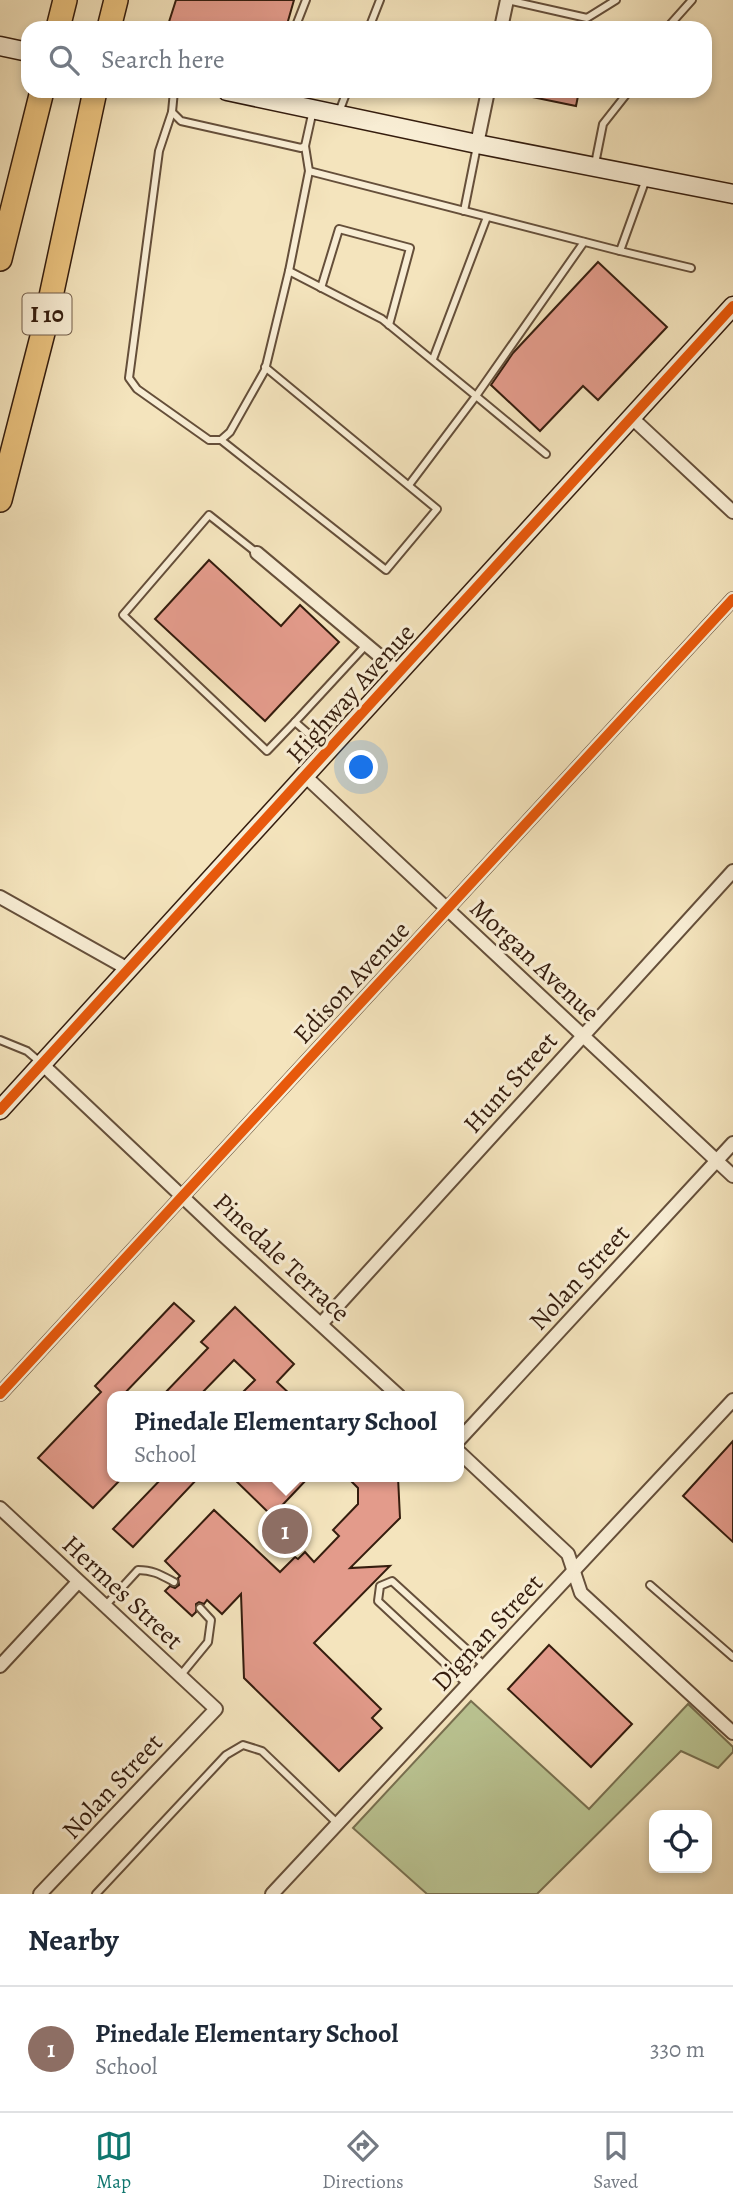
<!DOCTYPE html>
<html lang="en">
<head>
<meta charset="utf-8">
<style>
	:root { --surface:#fff; --page:#f2f2f3; --text:#1f2937; --muted:#747a83; --line:#e0e1e3; --accent:#0f766e }
	body { margin:0; font-family:Alegreya,serif; background:var(--page); color:var(--text) }
	.controls { position:absolute; right:21px; bottom:21px; display:grid; overflow:hidden; border-radius:14px; box-shadow:0 4px 10px #0003 }
	.controls button { width:63px; height:63px; display:grid; place-items:center; padding:0; border:0; border-bottom:2px solid var(--line); background:var(--surface); color:var(--text); font:35px sans-serif }
	.you { position:absolute; left:362px; top:768px; width:24px; height:24px; margin:-18px; border:5px solid #fff; border-radius:50%; background:#1a73e8; box-shadow:0 0 0 10px #1a73e833 }
	.badge { display:grid; place-items:center; width:46px; height:46px; border-radius:50%; background:var(--accent); color:#fff; font-size:23px; font-weight:700 }
	.pin { position:absolute; translate:-50% -50%; border:4px solid #fff; box-shadow:0 2px 7px #0006 }
	.popup { position:absolute; left:107px; top:1391px; width:357px; height:91px; box-sizing:border-box; display:grid; place-content:center; border-radius:14px; background:var(--surface); filter:drop-shadow(0 2px 5px #0005); font-size:23px; white-space:nowrap; color:var(--muted) }
	.popup b { font-size:26px; color:var(--text) }
	.popup::after { content:''; position:absolute; left:50%; top:100%; margin-left:-14px; border:14px solid transparent; border-top-color:var(--surface) }
	.list { margin:0; padding:0; list-style:none }
	h2 { display:flex; justify-content:space-between; align-items:center; height:91px; margin:0; padding:0 28px; font-size:30px }
	h2 small { font-size:23px; font-weight:400; color:var(--muted) }
	.list li { display:grid; grid-template-columns:46px 1fr auto; gap:21px; align-items:center; box-sizing:border-box; height:126px; padding:0 28px; border-top:2px solid var(--line) }
	.list b { display:block; font-size:26px; white-space:nowrap }
	.list p { margin:0; font-size:23px; white-space:nowrap; color:var(--muted) }
	.list em { font-size:23px; font-style:normal; color:var(--muted) }
	.icon { flex:none; width:38px; height:38px; fill:none; stroke:currentColor; stroke-width:2; stroke-linecap:round; stroke-linejoin:round }
	.map { position:relative; flex:none; width:733px; height:1894px; overflow:hidden }
	.search { position:absolute; background:var(--surface); box-shadow:0 4px 10px #0003; left:21px; right:21px; top:21px; height:77px; display:flex; align-items:center; gap:18px; box-sizing:border-box; padding:0 24px; border-radius:21px; color:var(--muted); font-size:26px }
	.sheet { height:217px; background:var(--surface) }
	nav { display:flex; justify-content:space-around; align-items:center; box-sizing:border-box; height:98px; border-top:2px solid var(--line); background:var(--surface); font-size:19px; color:var(--muted) }
	nav a { display:grid; justify-items:center; gap:4px }
	nav .on { color:var(--accent) }
	.map>svg:first-child { display:block }
	.green { fill:#bac492; stroke:#787050; stroke-width:2 }
	.building { fill:#e39b8b; stroke:#351d0e; stroke-width:2 }
	.lines { fill:none; stroke-linecap:round; stroke-linejoin:round }
	.lane-casing { stroke:#654f3a; stroke-width:10 }
	.street-casing { stroke:#654f3a; stroke-width:16 }
	.secondary-casing { stroke:#351d0e; stroke-width:21 }
	.highway-casing { stroke:#351d0e; stroke-width:26 }
	.lane { stroke:#f8edd4; stroke-width:6 }
	.street { stroke:#f8edd4; stroke-width:12 }
	.secondary { stroke:#f8edd4; stroke-width:18 }
	.highway { stroke:#eac27e; stroke-width:23 }
	.cycleway-casing { stroke:#f8edd4; stroke-width:15 }
	.cycleway { stroke:#e8590c; stroke-width:10 }
	.labels { text-anchor:middle; stroke-width:6; stroke-linejoin:round; paint-order:stroke }
	.shield { fill:#f8edd4; stroke:#705b49; stroke-width:2 }
	.shield-label { font-size:24px; font-weight:bold; fill:#351d0e }
	.street-label { font-size:26px; fill:#351d0e; stroke:#f8edd4 }
</style>
</head>
<body>
<div class="map">
<svg width="733" height="1894" viewBox="0 0 733 1894">
	<rect width="100%" height="100%" fill="#f4e4bd"/>
	<filter id="stains"><feTurbulence type="fractalNoise" baseFrequency=".00286" numOctaves="4"/><feColorMatrix values="0 0 0 0 .2 0 0 0 0 .09 0 0 0 0 .02 0 0 0 .5 -.17"/></filter>
	<radialGradient id="worn" r=".72"><stop offset=".6" stop-color="#630" stop-opacity="0"/><stop offset="1" stop-color="#630" stop-opacity=".3"/></radialGradient>
	<polygon class="green" points="471,1701 589,1809 688,1704 733,1747 733,1752 718,1768 681,1751 537,1894 427,1894 353,1828"/>
	<g class="building">
		<polygon points="176,0 294,0 286,28 182,28 168,25"/>
		<polygon points="533,91 579,91 576,106 532,97"/>
		<polygon points="598,262 667,327 598,400 583,386 540,431 491,385 513,353"/>
		<polygon points="209,560 281,626 300,605 339,642 265,721 155,619"/>
		<polygon points="174,1303 194,1321 122,1396 112,1396 112,1477 123,1477 93,1508 38,1458 101,1392 95,1386"/>
		<polygon points="235,1307 294,1364 277,1382 292,1396 239,1396 255,1380 234,1360 199,1396 162,1396 208,1348 201,1342"/>
		<polygon points="733,1441 733,1542 683,1496"/>
		<polygon points="163,1477 199,1477 133,1547 113,1529"/>
		<polygon points="232,1477 309,1477 272,1516"/>
		<polygon points="347,1477 398,1477 400,1518 350,1568 390,1566 314,1643 381,1709 372,1718 382,1728 339,1771 244,1678 241,1594 222,1614 207,1600 204,1604 199,1602 196,1604 196,1612 192,1616 165,1591 170,1586 175,1588 179,1585 178,1578 180,1576 165,1561 214,1510 280,1572 295,1557 298,1559 305,1552 314,1562 339,1536 333,1530 358,1504 358,1488"/>
		<polygon points="549,1645 632,1724 591,1767 508,1689"/>
	</g>
	<g class="lines">
		<defs>
			<g id="lane">
				<polyline points="507,0 587,18 616,0"/>
				<polyline points="295,28 306,0"/>
				<polyline points="369,28 380,0"/>
				<polyline points="667,28 692,0"/>
				<polyline points="174,91 172,112 181,121 301,148 305,146 313,110"/>
				<polyline points="172,112 159,151 129,378 137,389 209,440 221,440 230,432 265,370 289,271 309,171 305,146"/>
				<polyline points="339,112 347,91"/>
				<polyline points="595,164 603,124 629,91"/>
				<polyline points="309,171 620,251 646,179"/>
				<polyline points="464,211 477,146"/>
				<polyline points="620,251 691,268"/>
				<polyline points="289,271 382,319 476,396 584,242"/>
				<polyline points="321,288 339,229 410,248 389,325"/>
				<polyline points="433,359 487,217"/>
				<polyline points="221,440 386,570 437,509 265,367"/>
				<polyline points="409,485 476,396 546,454"/>
				<polyline points="257,553 209,515 123,615 267,751 295,722 327,750"/>
				<polyline points="295,722 367,644"/>
				<polyline points="0,1040 27,1051 41,1063"/>
				<polyline points="650,1585 733,1657"/>
				<path d="M105,1606l33,-36c15,0 23,5 36,12"/>
				<polyline points="180,1676 208,1642 211,1620 200,1608"/>
				<polyline points="468,1685 378,1601 380,1586 392,1581 485,1666"/>
				<polyline points="96,1894 226,1755 243,1745 262,1751 338,1824"/>
			</g>
			<g id="street">
				<polyline points="501,28 507,0"/>
				<polyline points="477,144 488,91"/>
				<polyline points="632,418 733,512"/>
				<polyline points="257,553 400,673"/>
				<polyline points="305,776 733,1176"/>
				<polyline points="0,897 128,969"/>
				<polyline points="42,1064 224,1236 399,1396"/>
				<polyline points="321,1324 733,871"/>
				<polyline points="0,1394 733,599"/>
				<polyline points="458,1441 733,1143"/>
				<polyline points="458,1451 568,1554 581,1593 733,1733"/>
				<polyline points="0,1508 216,1709 40,1894"/>
				<polyline points="0,1666 78,1582"/>
				<polyline points="272,1894 733,1400"/>
			</g>
			<g id="secondary">
				<polyline points="0,46 28,52"/>
				<polyline points="227,91 477,144 733,194"/>
				<polyline points="0,1110 733,306"/>
			</g>
			<g id="highway">
				<polyline points="58,28 65,0"/>
				<polyline points="109,28 116,0"/>
				<polyline points="0,259 42,91"/>
				<polyline points="0,500 44,329 95,91"/>
			</g>
		</defs>
		<use href="#lane" class="lane-casing"/>
		<use href="#street" class="street-casing"/>
		<use href="#secondary" class="secondary-casing"/>
		<use href="#highway" class="highway-casing"/>
		<use href="#lane" class="lane"/>
		<use href="#street" class="street"/>
		<use href="#secondary" class="secondary"/>
		<use href="#highway" class="highway"/>
		<defs>
			<g id="cycleway">
				<polyline points="0,1110 733,306"/>
				<polyline points="0,1394 733,599"/>
			</g>
		</defs>
		<use href="#cycleway" class="cycleway-casing"/>
		<use href="#cycleway" class="cycleway"/>
	</g>
	<g class="labels">
		<rect class="shield" x="22.5" y="293.5" width="49" height="41" rx="5"/>
		<g class="shield-label">
			<text x="47" y="322">I 10</text>
		</g>
		<g class="street-label">
			<text transform="translate(350 693) rotate(-48)" y="9">Highway Avenue</text>
			<text transform="translate(535 960) rotate(43)" y="9">Morgan Avenue</text>
			<text transform="translate(351 982) rotate(-47)" y="9">Edison Avenue</text>
			<text transform="translate(510 1082) rotate(-48)" y="9">Hunt Street</text>
			<text transform="translate(282 1257) rotate(43)" y="9">Pinedale Terrace</text>
			<text transform="translate(579 1277) rotate(-47)" y="9">Nolan Street</text>
			<text transform="translate(123 1592) rotate(43)" y="9">Hermes Street</text>
			<text transform="translate(487 1632) rotate(-47)" y="9">Dignan Street</text>
			<text transform="translate(112 1786) rotate(-47)" y="9">Nolan Street</text>
		</g>
	</g>
	<rect width="100%" height="100%" filter="url(#stains)"/>
	<rect width="100%" height="100%" fill="url(#worn)"/>
</svg>
<div class="controls">
<button><svg class="icon" aria-label="locate" viewBox="0 0 24 24"><circle cx="12" cy="12" r="6"/><path d="M12 2v4M12 18v4M2 12h4M18 12h4"/></svg></button>
</div>
<div class="you"></div>
<div class="pin badge" style="left:285px;top:1531px;background:#8d6e63">1</div>
<div class="popup"><b>Pinedale Elementary School</b>School</div>
<div class="search"><svg class="icon" aria-label="search" viewBox="0 0 24 24"><circle cx="10" cy="10" r="6"/><path d="M15 15l6 6"/></svg>Search here</div>
</div>
<section class="sheet">
<h2>Nearby<small></small></h2>
<ul class="list">
<li><span class="badge" style="background:#8d6e63">1</span><div><b>Pinedale Elementary School</b><p>School</p></div><em>330 m</em></li>
</ul>
</section>
<nav>
<a class="on"><svg class="icon" aria-label="map" viewBox="0 0 24 24"><path d="M3 6l6-2 6 2 6-2v14l-6 2-6-2-6 2zM9 4v14M15 6v14"/></svg>Map</a>
<a><svg class="icon" aria-label="directions" viewBox="0 0 24 24"><path d="M12 3l9 9-9 9-9-9zM9 14v-3h6M13 9l2 2-2 2"/></svg>Directions</a>
<a><svg class="icon" aria-label="saved" viewBox="0 0 24 24"><path d="M7 4h10v16l-5-4-5 4z"/></svg>Saved</a>
</nav>
</body>
</html>
